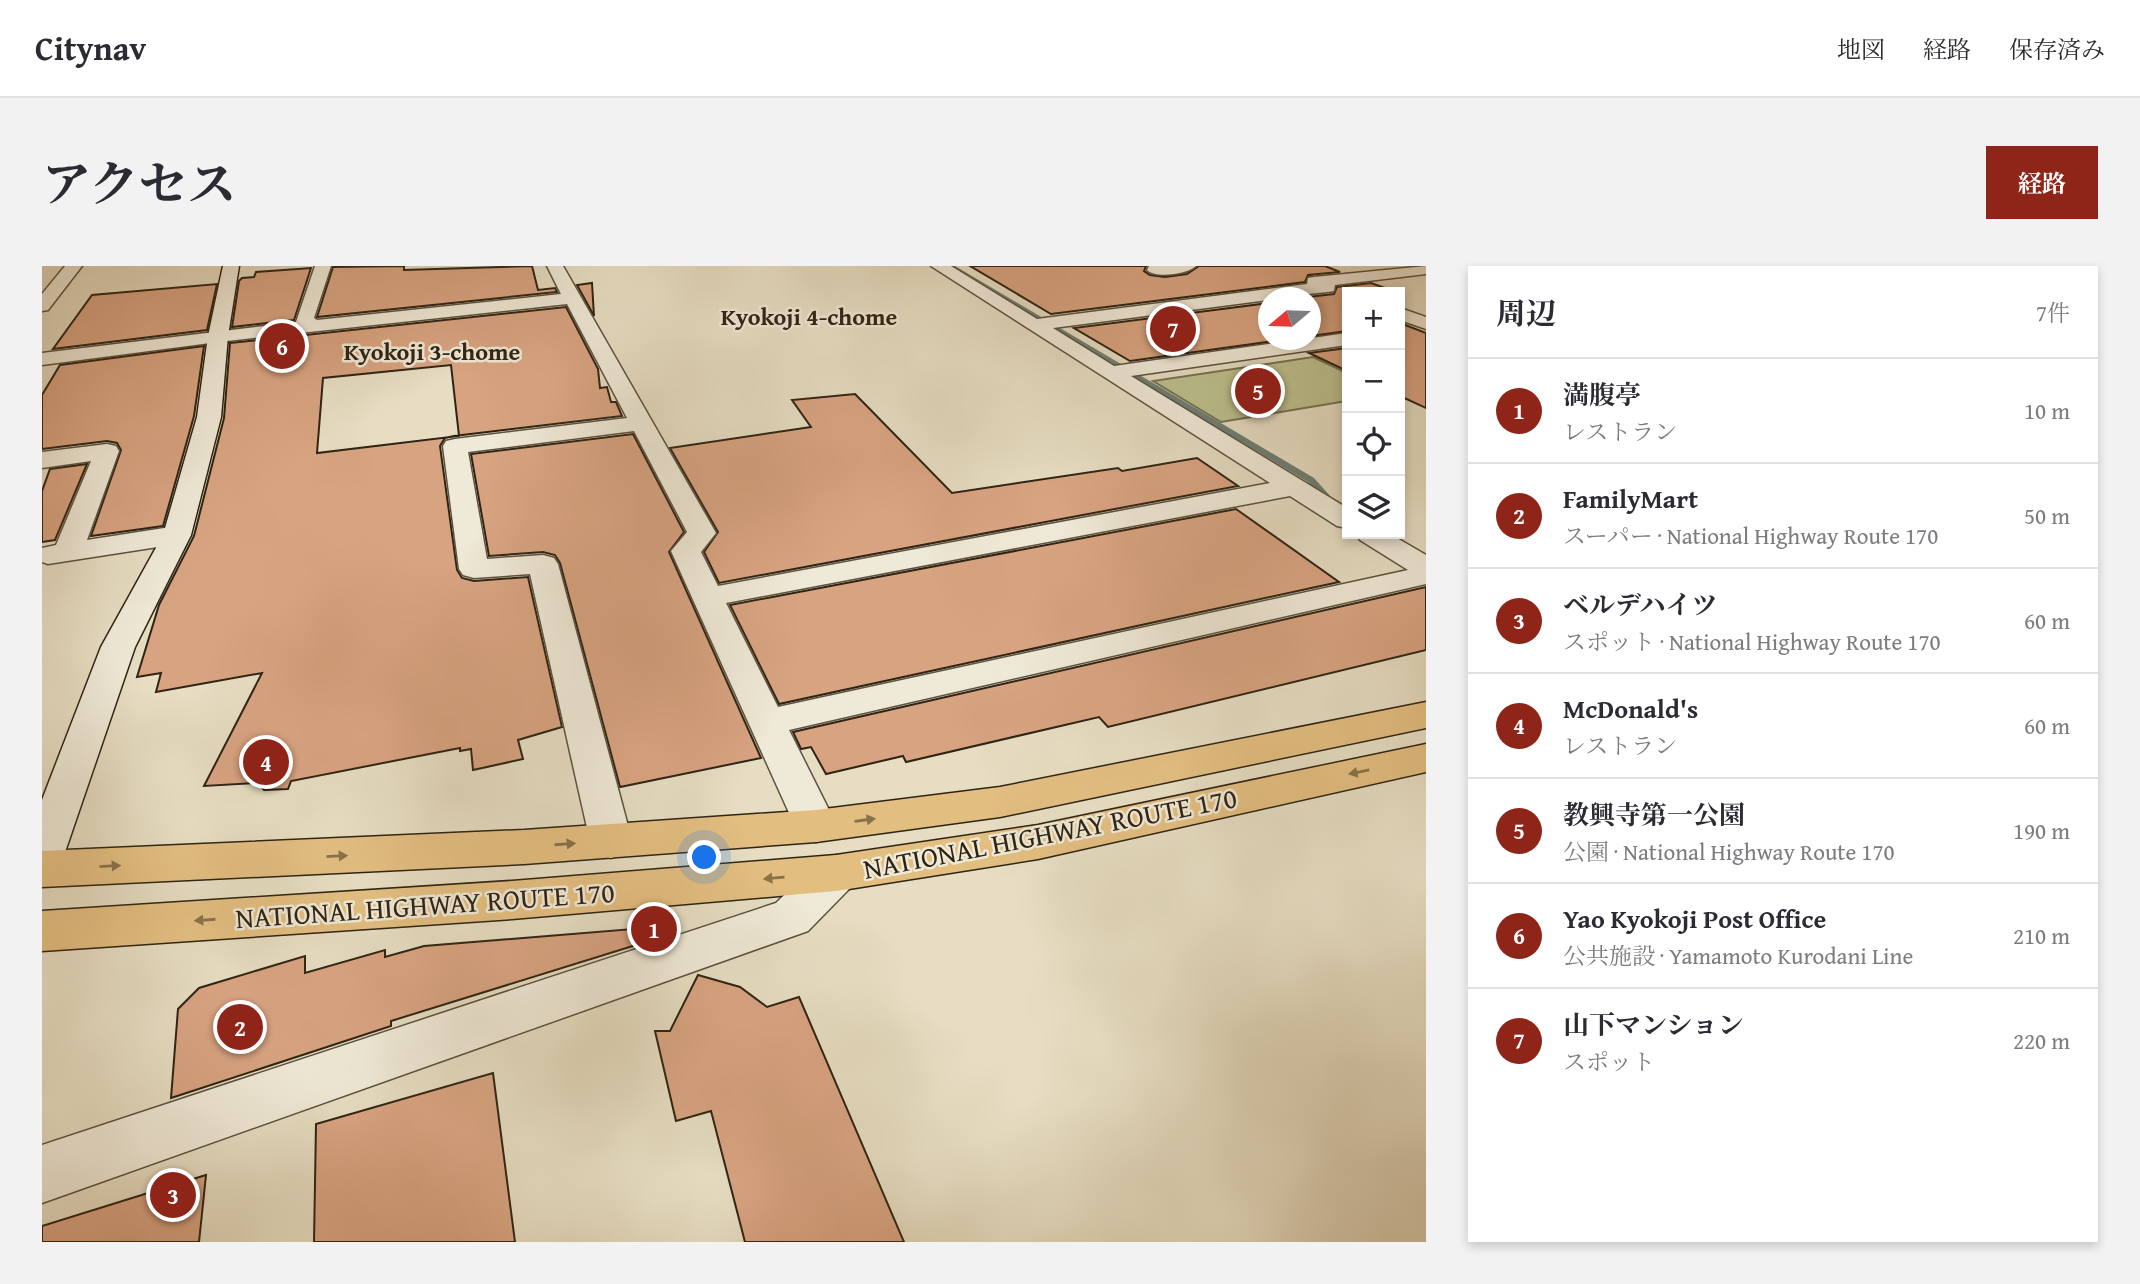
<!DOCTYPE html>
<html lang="ja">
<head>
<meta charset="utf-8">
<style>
	:root { --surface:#fff; --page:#f2f2f3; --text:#2b2b33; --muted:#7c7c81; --line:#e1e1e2; --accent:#8f2418 }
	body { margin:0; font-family:"Gentium Book Plus","Noto Serif JP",serif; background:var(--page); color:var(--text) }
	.controls { position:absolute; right:21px; top:21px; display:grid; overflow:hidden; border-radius:0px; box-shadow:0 4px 10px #0003 }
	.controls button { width:63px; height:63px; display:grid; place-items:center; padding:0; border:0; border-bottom:2px solid var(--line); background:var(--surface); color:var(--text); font:35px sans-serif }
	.compass { position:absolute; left:1216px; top:21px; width:63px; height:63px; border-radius:50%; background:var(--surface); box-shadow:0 4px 10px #0003; rotate:251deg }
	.you { position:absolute; left:663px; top:592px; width:24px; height:24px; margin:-18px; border:5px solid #fff; border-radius:50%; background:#1a73e8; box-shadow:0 0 0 10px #1a73e833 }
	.badge { display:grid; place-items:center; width:46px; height:46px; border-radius:50%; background:var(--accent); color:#fff; font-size:23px; font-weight:700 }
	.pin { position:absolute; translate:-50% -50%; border:4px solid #fff; box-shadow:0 2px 7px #0006 }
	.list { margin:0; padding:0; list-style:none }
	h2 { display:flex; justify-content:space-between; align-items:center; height:91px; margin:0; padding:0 28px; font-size:30px }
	h2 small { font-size:23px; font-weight:400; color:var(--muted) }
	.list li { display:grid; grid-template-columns:46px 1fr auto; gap:21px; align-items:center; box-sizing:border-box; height:105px; padding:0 28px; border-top:2px solid var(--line) }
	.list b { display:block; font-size:26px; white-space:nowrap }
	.list p { margin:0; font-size:23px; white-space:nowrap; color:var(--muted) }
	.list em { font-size:23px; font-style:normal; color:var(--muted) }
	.icon { flex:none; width:38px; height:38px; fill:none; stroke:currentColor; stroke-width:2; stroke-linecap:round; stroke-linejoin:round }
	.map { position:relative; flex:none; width:1384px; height:976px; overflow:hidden; border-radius:0px }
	header { display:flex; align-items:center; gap:42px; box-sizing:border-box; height:98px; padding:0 35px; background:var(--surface); border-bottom:2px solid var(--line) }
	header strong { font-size:33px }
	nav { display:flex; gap:38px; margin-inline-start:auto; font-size:24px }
	.intro { display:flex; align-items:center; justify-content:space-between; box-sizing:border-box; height:168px; padding:0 42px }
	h1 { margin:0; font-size:49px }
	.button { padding:18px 32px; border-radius:0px; background:var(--accent); color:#fff; font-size:24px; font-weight:700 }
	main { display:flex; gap:42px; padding:0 42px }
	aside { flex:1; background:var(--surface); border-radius:0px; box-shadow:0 4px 10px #0003 }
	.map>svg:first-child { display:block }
	.green { fill:#bcbf8e; stroke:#767251; stroke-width:2 }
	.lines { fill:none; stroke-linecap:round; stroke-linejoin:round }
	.stream { fill:#6d7f75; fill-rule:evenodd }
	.building { fill:#d8a381; stroke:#2f2414; stroke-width:2; fill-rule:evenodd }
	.street-casing { stroke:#5d5240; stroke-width:3 }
	.secondary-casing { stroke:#2f2414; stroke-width:3 }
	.highway-casing { stroke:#2f2414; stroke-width:3 }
	.street { fill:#efe9d7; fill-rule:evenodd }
	.secondary { fill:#efe9d7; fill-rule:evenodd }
	.highway { fill:#e3be81; fill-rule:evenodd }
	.oneway { fill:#89714a }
	.labels { text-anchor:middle; stroke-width:5; stroke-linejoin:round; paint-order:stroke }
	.far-neighbourhood-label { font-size:24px; font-weight:bold; fill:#2f2414; stroke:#efe9d7 }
	.street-label { font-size:28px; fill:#2f2414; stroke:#efe9d7 }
</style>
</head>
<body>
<header>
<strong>Citynav</strong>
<nav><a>地図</a><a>経路</a><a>保存済み</a></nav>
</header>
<div class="intro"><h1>アクセス</h1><a class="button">経路</a></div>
<main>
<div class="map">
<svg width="1384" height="976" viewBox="0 0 1384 976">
	<rect width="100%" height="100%" fill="#e6ddc2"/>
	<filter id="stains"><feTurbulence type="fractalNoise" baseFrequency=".00286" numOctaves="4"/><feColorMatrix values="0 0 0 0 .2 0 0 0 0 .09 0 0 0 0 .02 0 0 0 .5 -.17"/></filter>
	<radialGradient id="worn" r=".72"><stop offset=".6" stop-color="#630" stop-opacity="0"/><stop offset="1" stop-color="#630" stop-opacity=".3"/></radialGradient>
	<polygon class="green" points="1271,91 1305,107 1305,135 1179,156 1111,115"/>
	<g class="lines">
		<g class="stream">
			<polygon points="906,0 913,0 1272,212 1289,231 1305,240 1305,247 1283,235 1266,216"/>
			<polygon points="1237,0 1246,0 1314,26 1306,26"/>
		</g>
	</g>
	<g class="building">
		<polygon points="362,0 362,4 490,0 496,24 513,22 515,26 275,51 291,1"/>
		<polygon points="928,0 1104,0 1102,5 1108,9 1123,11 1145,8 1157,0 1283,0 1298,6 1266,9 1263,16 1009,48"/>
		<polygon points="269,2 252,54 190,61 197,15 200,12 212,11 214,6"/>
		<polygon points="550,17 552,50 535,19"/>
		<polygon points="1329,17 1354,26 1305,26 1305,65 1269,70 1269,32 1257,32 1292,28 1295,21"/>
		<polygon points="175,18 165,64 11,83 50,29"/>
		<polygon points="1227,37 1227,74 1240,74 1088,95 1032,62"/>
		<path d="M524,41l32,62 2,19 7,-1 4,15h5l6,14 -168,20 -9,2 -5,8 17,124 5,8 12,3 54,-4 34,150 -44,13 5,19 -50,11 -2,-21 -11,2v-3l-169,33 -3,8 -24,1 -6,-7 -54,3 58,-113 -106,19 5,-19 -24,4 22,-72 35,-69 30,-118 6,-75zM409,99l8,71 -142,17 6,-75z"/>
		<polygon points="1358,57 1384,67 1384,142 1358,130"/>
		<polygon points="162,80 152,150 121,260 49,270 79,184 75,177 65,175 0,183 0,129 18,99"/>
		<polygon points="1305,82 1305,105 1267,87"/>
		<polygon points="813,128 910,227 1076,202 1080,205 1155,192 1196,220 677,317 662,286 676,266 628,182 769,161 750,134"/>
		<polygon points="591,168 642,266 627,286 719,492 578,521 518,297 513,289 501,286 447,290 429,188"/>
		<polygon points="45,198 13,274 0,276 0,225 8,203"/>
		<polygon points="1194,243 1297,316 737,438 688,339"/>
		<polygon points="1384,321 1384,384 1066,461 1057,451 864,496 861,490 784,508 769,481 759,483 751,466"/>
		<polygon points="591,663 594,679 349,755 349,760 129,832 136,743 157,722 263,690 263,707 343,684 343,691 382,680"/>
		<polygon points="656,709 698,721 725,741 757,731 862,976 703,976 669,845 634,855 613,765 628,765"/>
		<polygon points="451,807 473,976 272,976 274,858"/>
		<polygon points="164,909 157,976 0,976 0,960"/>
	</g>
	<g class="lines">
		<defs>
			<g id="street">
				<polygon points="23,0 40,0 6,44 0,45 0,28"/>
				<polygon points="273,0 289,0 272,52 275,54 519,28 505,0 521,0 674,267 659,286 676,320 1228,217 889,0 909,0 995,53 1265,18 1266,12 1272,11 1384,0 1384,8 1293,19 1292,25 1286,26 1226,32 1226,34 1011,62 1072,100 1305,67 1305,79 1089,110 1305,242 1305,262 1295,260 1248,230 684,337 736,441 1366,304 1318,274 1314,268 1348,268 1384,289 1384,318 747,464 795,560 789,572 774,576 759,572 753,560 629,285 645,266 592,165 426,186 445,293 501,289 512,292 516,298 590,575 584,587 569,592 554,587 548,575 488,308 432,312 421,309 417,303 401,180 404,175 413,173 585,152 525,38 176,76 0,99 0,87 254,56"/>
				<path d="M1107,0h47c-8,8 -40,13 -49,4z"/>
				<polygon points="1358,42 1384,51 1384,63 1358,54"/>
				<polygon points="65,178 74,180 77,185 45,274 135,260 145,263 149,269 145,275 135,278 6,298 0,296 0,282 14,279 49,195 0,202 0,186"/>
				<polygon points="794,589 810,594 816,607 810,620 766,665 0,937 0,879 734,637 778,594"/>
			</g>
			<polygon id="secondary" points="181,0 197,0 186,70 179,151 149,269 93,381 22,589 15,601 0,606 0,534 59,381 121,269 155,151 166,70"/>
			<g id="highway">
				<polygon points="1384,436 1384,462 958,551 774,576 482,598 0,621 0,585 482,564 774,544 958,521"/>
				<polygon points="1384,478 1384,506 996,593 794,625 470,653 0,685 0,645 470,615 794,589 996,559"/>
			</g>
		</defs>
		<use href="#street" class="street-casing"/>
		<use href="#secondary" class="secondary-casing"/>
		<use href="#highway" class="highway-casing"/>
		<use href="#street" class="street"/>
		<use href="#secondary" class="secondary"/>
		<use href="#highway" class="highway"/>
	</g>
	<defs><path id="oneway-solid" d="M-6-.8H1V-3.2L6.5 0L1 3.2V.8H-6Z" transform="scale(1.75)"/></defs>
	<g class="oneway">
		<use href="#oneway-solid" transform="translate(1317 506) rotate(168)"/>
		<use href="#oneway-solid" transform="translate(823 554) rotate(-8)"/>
		<use href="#oneway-solid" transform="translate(523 578) rotate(-4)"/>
		<use href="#oneway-solid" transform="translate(295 590) rotate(-3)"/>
		<use href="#oneway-solid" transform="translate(68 600) rotate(-3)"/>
		<use href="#oneway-solid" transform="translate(732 612) rotate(175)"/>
		<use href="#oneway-solid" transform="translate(163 654) rotate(176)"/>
	</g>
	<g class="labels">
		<g class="far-neighbourhood-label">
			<text x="767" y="59">Kyokoji 4-chome</text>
			<text x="390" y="94">Kyokoji 3-chome</text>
		</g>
		<g class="street-label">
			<text transform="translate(1008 567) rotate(-11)" y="10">NATIONAL HIGHWAY ROUTE 170</text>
			<text transform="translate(383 639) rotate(-4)" y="10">NATIONAL HIGHWAY ROUTE 170</text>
		</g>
	</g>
	<rect width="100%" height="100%" filter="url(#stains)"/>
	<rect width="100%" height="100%" fill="url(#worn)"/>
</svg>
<div class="controls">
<button>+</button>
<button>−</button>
<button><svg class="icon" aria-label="locate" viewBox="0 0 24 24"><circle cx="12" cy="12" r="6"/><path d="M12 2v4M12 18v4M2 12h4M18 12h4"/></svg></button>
<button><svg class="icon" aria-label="layers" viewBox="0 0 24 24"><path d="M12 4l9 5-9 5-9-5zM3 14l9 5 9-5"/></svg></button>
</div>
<svg class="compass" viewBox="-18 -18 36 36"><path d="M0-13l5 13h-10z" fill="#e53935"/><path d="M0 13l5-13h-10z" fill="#7c7c81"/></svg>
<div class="you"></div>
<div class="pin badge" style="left:612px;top:663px">1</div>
<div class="pin badge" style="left:198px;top:761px">2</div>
<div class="pin badge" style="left:131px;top:929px">3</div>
<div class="pin badge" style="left:224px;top:496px">4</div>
<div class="pin badge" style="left:1216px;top:125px">5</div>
<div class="pin badge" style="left:240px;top:80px">6</div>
<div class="pin badge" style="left:1131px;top:63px">7</div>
</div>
<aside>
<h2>周辺<small>7件</small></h2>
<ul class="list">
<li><span class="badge">1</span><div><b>満腹亭</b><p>レストラン</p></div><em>10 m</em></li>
<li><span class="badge">2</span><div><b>FamilyMart</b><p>スーパー · National Highway Route 170</p></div><em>50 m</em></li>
<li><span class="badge">3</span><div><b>ベルデハイツ</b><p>スポット · National Highway Route 170</p></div><em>60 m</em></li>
<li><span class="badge">4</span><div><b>McDonald's</b><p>レストラン</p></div><em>60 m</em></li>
<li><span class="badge">5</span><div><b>教興寺第一公園</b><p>公園 · National Highway Route 170</p></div><em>190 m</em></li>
<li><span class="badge">6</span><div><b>Yao Kyokoji Post Office</b><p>公共施設 · Yamamoto Kurodani Line</p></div><em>210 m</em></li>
<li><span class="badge">7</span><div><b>山下マンション</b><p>スポット</p></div><em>220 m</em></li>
</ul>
</aside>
</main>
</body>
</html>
